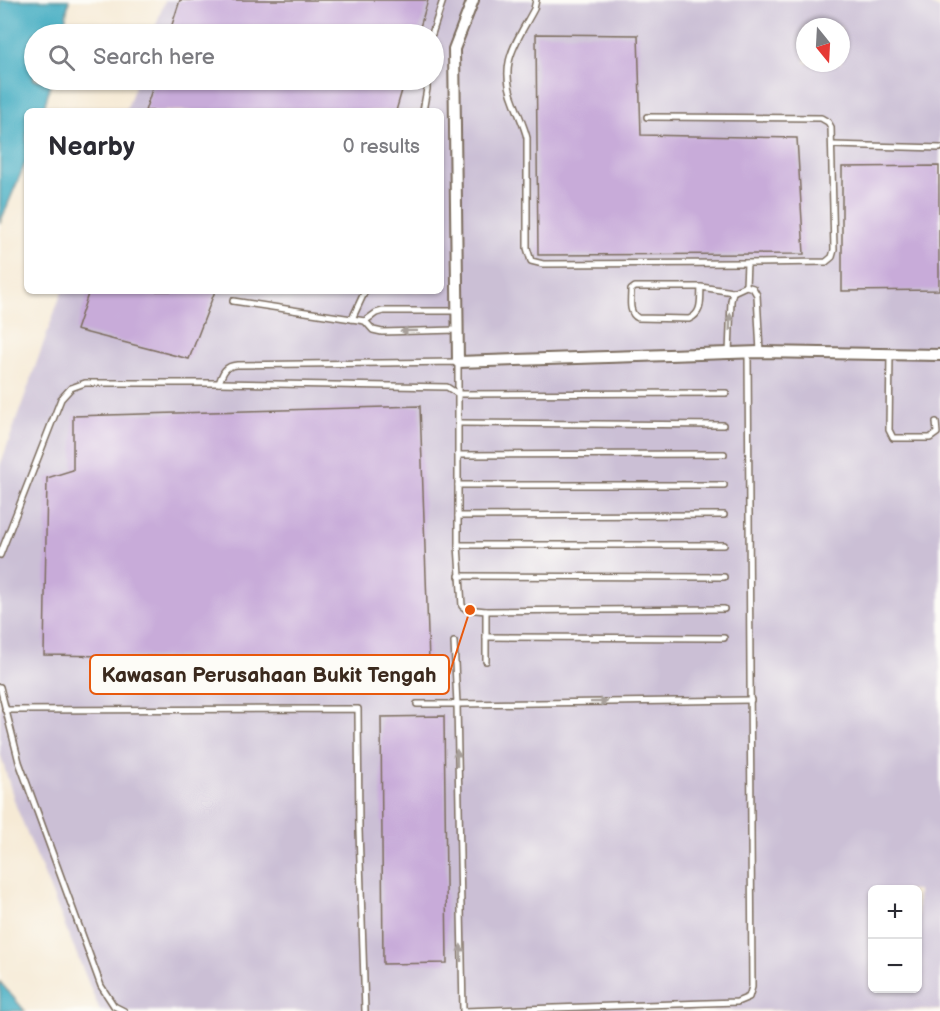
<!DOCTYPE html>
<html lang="en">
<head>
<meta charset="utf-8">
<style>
	:root { --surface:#fff; --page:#f7f7f7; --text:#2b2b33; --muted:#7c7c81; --line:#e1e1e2 }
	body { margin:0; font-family:"Balsamiq Sans",sans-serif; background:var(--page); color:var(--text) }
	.controls { position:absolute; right:18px; bottom:18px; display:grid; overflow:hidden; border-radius:9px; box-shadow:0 2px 4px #0004 }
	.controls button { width:54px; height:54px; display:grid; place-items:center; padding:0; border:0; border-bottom:2px solid var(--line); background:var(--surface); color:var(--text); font:30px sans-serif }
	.compass { position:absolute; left:796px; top:18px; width:54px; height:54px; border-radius:50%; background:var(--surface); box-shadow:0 2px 4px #0004; rotate:162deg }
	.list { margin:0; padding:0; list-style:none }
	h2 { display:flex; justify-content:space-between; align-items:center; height:78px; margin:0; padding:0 24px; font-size:26px }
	h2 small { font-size:20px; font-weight:400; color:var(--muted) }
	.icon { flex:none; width:33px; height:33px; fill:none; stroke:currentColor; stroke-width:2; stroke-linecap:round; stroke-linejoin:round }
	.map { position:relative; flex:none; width:940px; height:1011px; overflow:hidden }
	.search { position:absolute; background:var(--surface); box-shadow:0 2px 4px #0004; left:24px; top:24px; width:420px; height:66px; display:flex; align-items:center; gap:15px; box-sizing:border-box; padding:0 21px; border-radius:33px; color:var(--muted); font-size:22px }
	.panel { position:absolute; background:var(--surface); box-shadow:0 2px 4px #0004; left:24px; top:108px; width:420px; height:186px; border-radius:9px }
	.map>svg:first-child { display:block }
	.industrial { fill:#cbbfd5; fill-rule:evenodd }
	.water { fill:#41abc1; stroke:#3e6a70; stroke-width:1.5 }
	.building { fill:#c8abd9 }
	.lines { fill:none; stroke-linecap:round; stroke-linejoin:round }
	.lane-casing { stroke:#7c6d5e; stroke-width:8 }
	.street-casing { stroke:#7c6d5e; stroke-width:14 }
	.lane { stroke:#fff; stroke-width:5 }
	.street { stroke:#fff; stroke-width:10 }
	.oneway { fill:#a79f9a }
	.leader { fill:none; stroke:#e8590c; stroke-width:2 }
	.callout-dot { fill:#e8590c; stroke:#fdfcf7; stroke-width:2 }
	.callout { fill:#fdfcf7; stroke:#e8590c; stroke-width:2 }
	.callout-label { font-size:21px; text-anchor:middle; font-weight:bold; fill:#3b2a1e }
</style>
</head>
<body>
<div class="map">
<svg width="940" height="1011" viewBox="0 0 940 1011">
	<rect width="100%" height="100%" fill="#fdfcf7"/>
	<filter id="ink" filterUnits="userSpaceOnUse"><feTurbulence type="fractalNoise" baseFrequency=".0167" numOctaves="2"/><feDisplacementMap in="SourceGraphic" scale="12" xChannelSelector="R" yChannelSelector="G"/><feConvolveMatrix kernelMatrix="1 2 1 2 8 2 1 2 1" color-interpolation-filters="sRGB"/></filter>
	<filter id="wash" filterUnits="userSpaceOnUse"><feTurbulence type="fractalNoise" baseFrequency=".008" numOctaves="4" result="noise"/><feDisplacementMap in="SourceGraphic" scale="24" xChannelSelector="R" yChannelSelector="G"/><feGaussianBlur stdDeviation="1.35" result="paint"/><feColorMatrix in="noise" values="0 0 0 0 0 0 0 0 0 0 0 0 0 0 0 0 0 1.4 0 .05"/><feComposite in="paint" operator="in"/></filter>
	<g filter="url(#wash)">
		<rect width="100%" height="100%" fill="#f6ead5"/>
		<path class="industrial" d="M165,0h755l20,9v1001l-840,1 -84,-205 -16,-53v-287l62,-175h379v-180h-315l11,-31h297v-46h-281zM805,27h36v36h-36zM872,890h46v98h-46z"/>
		<g class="water">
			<polygon points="0,0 69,0 63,34 34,34 34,80 52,80 43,111 27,111 27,159 0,223"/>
			<polygon points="0,982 25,1011 0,1011"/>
		</g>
		<g id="blocks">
			<g class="building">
				<polygon points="180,0 428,0 418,34 169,34"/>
				<polygon points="536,34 638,35 641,135 797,138 804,254 538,255"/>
				<polygon points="155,80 405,80 396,111 145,111"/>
				<polygon points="939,166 939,290 842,291 842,167"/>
				<polygon points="89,291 215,291 189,359 76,330"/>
				<polygon points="420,406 430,690 388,692 384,660 44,655 47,478 73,470 73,416"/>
				<polygon points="444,716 447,963 383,964 381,717"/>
			</g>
		</g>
	</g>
	<g filter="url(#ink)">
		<use href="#blocks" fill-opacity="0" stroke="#7c6d5e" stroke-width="1.5"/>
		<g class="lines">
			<defs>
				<g id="lane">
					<path d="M536,0l-2,9c-18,34 -36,54 -20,93 4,12 10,23 13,36v110l4,13 12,3 204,-1"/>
					<polyline points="432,34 443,0"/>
					<polyline points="423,111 427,89 427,80"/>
					<polyline points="647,117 821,118 828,122 831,127 834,250 832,257 826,262 747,263 746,286"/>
					<polyline points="832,145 940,148"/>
					<path d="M701,287c-1,13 2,26 -12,32l-51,-1c-10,-5 -7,-18 -7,-28l4,-3h66l32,5 13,-6 7,2 4,7 3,57"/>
					<polyline points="233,301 365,321 373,330 382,332 457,330"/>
					<polyline points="352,319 365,291"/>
					<polyline points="365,321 376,313 383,311 457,311"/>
					<polyline points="729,353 731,301 733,292"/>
					<polyline points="890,354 889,430 893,438 930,438 937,433 936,422"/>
					<path d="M219,383c4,-11 6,-17 18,-18l221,-3v32l268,-1"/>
					<polyline points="458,423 723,425"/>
					<polyline points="458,455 724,454"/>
					<polyline points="458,485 724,485"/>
					<polyline points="458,516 724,515"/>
					<polyline points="458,545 724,545"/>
					<polyline points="0,555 61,399 71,388 85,383 219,383 447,387 458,394 458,545 462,606 466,609 486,611 724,609"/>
					<polyline points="459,576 724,577"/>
					<polyline points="486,611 486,661"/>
					<polyline points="486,637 724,638"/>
					<polyline points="0,687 19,762 101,986 114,1006 124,1011"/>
					<polyline points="417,704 457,704 454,642"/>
					<polyline points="5,710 358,709 359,830 365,1011"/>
					<polyline points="463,1011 457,704 751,700"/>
					<polyline points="464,1011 737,1002 749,997 752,987 748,353"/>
				</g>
				<polyline id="street" points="473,0 454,49 458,362 760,352 940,355"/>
			</defs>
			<use href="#lane" class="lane-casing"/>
			<use href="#street" class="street-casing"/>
			<use href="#lane" class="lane"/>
			<use href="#street" class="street"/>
		</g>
		<defs><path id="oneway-solid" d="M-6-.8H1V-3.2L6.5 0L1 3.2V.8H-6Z" transform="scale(1.5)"/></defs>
		<g class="oneway">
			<use href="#oneway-solid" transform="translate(730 322) rotate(-88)"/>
			<use href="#oneway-solid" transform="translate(409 331) rotate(179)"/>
			<use href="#oneway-solid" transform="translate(599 702) rotate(-1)"/>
			<use href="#oneway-solid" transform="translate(457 758) rotate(-91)"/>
			<use href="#oneway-solid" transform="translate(461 953) rotate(-91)"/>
		</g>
	</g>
	<path class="leader" d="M470 610L449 675"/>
	<circle class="callout-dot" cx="470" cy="610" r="6"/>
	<rect class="callout" x="90" y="655" width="359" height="39" rx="6"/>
	<g class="callout-label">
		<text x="269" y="682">Kawasan Perusahaan Bukit Tengah</text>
	</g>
</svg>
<div class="controls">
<button>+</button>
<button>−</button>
</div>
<svg class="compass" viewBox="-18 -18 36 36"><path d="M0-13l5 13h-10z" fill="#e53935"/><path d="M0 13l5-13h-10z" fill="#7c7c81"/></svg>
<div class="search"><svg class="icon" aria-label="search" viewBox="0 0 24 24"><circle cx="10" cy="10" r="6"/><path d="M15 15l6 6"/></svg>Search here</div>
<section class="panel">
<h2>Nearby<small>0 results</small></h2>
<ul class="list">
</ul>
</section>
</div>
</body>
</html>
